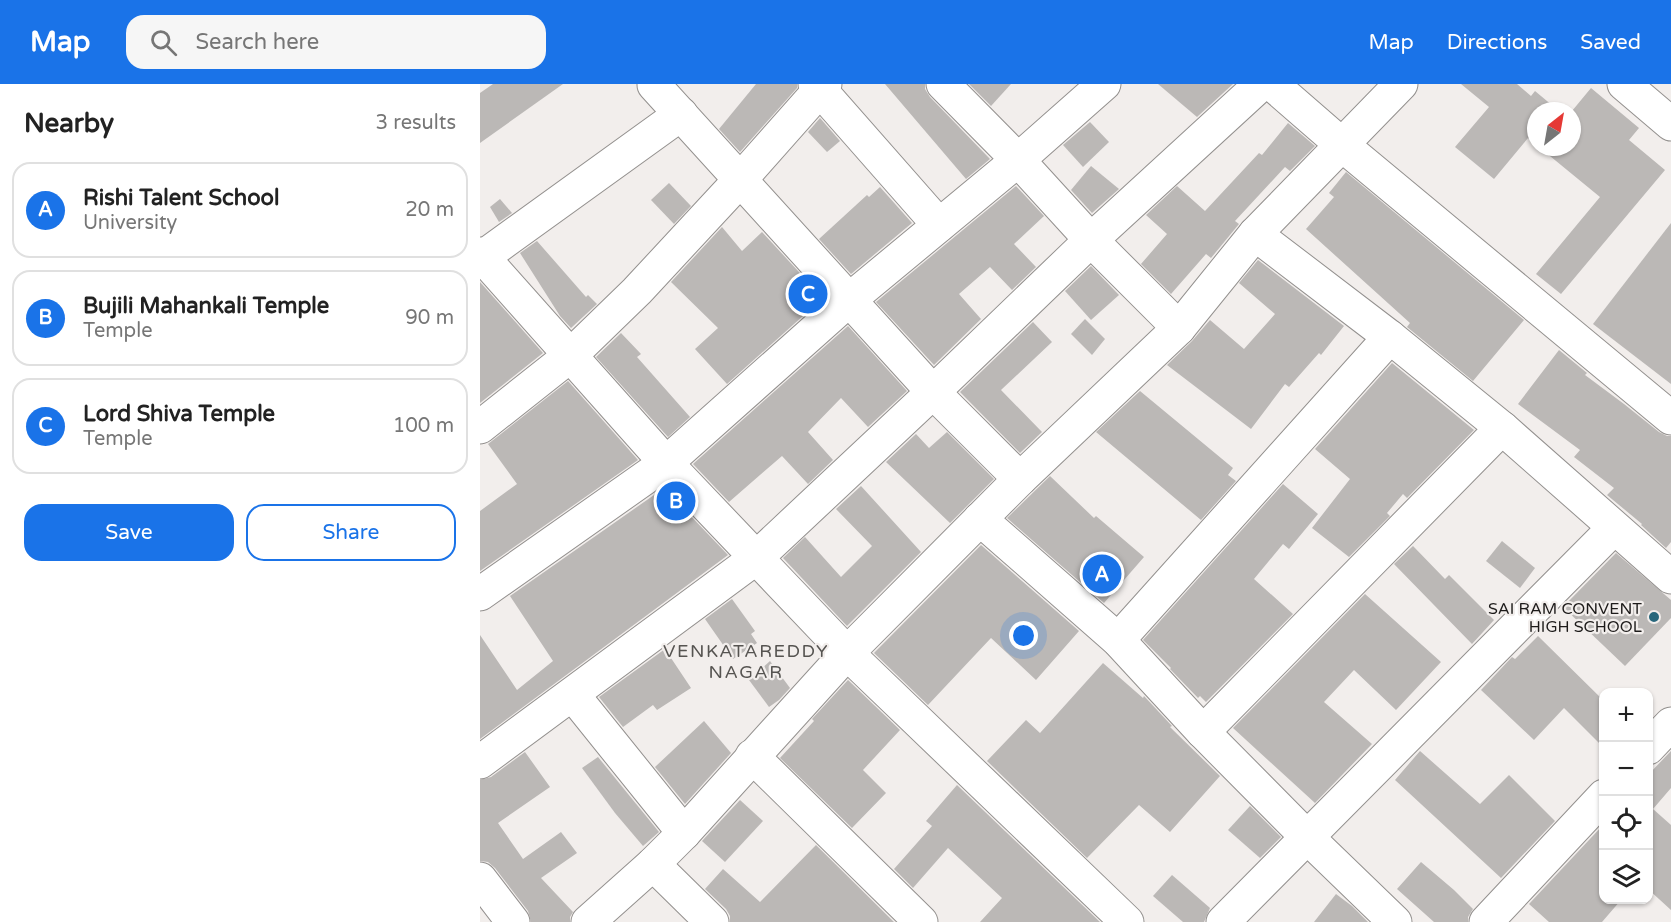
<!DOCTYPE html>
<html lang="en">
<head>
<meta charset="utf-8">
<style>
	:root { --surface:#fff; --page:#f6f6f6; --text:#222; --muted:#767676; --line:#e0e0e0; --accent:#1a73e8 }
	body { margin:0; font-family:"Varela Round",sans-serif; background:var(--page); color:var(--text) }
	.controls { position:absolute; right:18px; bottom:18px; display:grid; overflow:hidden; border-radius:12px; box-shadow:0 2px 4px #0004 }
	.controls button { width:54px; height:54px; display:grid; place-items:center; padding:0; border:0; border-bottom:2px solid var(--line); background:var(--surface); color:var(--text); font:30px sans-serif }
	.compass { position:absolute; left:1047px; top:18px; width:54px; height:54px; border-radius:50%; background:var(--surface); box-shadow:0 2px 4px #0004; rotate:31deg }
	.you { position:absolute; left:544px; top:552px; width:21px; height:21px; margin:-15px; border:4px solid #fff; border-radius:50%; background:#1a73e8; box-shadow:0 0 0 9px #1a73e833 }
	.badge { display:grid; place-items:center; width:39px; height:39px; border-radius:50%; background:var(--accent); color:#fff; font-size:20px; font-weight:700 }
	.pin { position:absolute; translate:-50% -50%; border:3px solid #fff; box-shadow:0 2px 6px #0006 }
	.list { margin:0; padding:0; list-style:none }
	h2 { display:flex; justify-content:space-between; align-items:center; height:78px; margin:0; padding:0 24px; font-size:26px }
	h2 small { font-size:20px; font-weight:400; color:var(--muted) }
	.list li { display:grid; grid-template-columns:39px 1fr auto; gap:18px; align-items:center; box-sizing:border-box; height:96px; margin:0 12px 12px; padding:0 12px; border:2px solid var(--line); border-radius:18px }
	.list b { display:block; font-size:22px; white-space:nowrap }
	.list p { margin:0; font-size:20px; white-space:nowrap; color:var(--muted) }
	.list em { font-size:20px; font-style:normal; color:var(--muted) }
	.actions { display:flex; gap:12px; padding:18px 24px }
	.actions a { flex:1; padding:14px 0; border:2px solid var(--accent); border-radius:18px; text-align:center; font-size:21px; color:var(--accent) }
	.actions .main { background:var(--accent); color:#fff }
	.icon { flex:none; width:33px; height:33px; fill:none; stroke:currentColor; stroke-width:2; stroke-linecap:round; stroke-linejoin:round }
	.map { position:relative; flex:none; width:1191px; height:838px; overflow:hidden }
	header { display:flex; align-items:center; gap:36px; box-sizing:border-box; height:84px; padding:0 30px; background:var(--accent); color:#fff }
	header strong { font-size:28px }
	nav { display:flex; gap:33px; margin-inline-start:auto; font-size:21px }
	.search { width:420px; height:54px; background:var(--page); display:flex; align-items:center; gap:15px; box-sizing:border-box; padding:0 21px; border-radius:18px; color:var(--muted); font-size:22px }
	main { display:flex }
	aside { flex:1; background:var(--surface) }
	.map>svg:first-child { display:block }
	.building { fill:#bbb8b6 }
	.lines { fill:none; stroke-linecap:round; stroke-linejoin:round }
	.minor-casing { stroke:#93908e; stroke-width:35 }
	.minor { stroke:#fff; stroke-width:33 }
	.poi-dot { fill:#28677c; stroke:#f2eeec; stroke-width:2 }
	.labels { text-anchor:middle; stroke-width:4.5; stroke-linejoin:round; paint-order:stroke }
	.poi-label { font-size:16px; fill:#1d1b1a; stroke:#f2eeec; text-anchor:end }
	.neighbourhood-label { font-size:18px; letter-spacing:1.5px; fill:#565451; stroke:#f2eeec }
</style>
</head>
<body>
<header>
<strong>Map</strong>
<div class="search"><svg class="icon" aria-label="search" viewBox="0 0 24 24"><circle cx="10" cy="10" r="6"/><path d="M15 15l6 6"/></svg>Search here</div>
<nav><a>Map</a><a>Directions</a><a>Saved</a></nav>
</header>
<main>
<aside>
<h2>Nearby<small>3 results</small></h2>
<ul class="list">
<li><span class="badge">A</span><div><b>Rishi Talent School</b><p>University</p></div><em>20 m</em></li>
<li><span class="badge">B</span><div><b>Bujili Mahankali Temple</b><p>Temple</p></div><em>90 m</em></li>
<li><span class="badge">C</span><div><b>Lord Shiva Temple</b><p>Temple</p></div><em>100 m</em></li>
</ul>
<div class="actions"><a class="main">Save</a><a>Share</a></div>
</aside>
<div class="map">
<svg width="1191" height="838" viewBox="0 0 1191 838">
	<rect width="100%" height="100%" fill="#f2eeec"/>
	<g class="building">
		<polygon points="13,0 83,0 0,59 0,9"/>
		<polygon points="276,0 317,0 317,4 260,68 239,45"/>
		<polygon points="405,0 445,0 445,5 450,13 510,75 486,95"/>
		<polygon points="489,0 531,0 511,22"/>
		<polygon points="678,0 753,0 717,33"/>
		<polygon points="981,0 1037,0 1051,12 1055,7 1079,27 1056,27 1056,60 1048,54 1014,95 975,63 1009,23"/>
		<polygon points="1111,4 1159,44 1149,56 1185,86 1081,210 1056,190 1120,113 1059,63 1092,63 1092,27"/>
		<polygon points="340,34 360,57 347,68 328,48"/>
		<polygon points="610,38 629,58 603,83 583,61"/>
		<polygon points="808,39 835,62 810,87 805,83 755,137 759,140 731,174 726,170 691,210 661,180 687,150 666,131 697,102 725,127 779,69 782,71"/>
		<polygon points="611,82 639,105 612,129 591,106"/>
		<polygon points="866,88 1044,236 993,297 927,243 930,239 826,145 854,113 849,109"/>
		<polygon points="189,99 211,122 194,140 171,116"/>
		<polygon points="536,102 564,132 534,160 556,183 532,206 510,183 479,210 501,235 454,281 396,218"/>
		<polygon points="400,103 432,139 371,190 339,155 387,111 389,113"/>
		<polygon points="20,115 32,129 19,138 10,123"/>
		<polygon points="1191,139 1191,300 1113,240"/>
		<polygon points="242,143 262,167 282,148 343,214 247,300 215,265 238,244 191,198"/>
		<polygon points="57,157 106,213 108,211 117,220 91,244 80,232 40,169"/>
		<polygon points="778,176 864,242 841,271 839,269 809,303 805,300 771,345 687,281 712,257 730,236 764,265 795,230 759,199"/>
		<polygon points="611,182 639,211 611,236 585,207"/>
		<polygon points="0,198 63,269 0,319"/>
		<polygon points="605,235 625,255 612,271 591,250"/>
		<polygon points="553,238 572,258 521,306 562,348 540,369 480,308"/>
		<polygon points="368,242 427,307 388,343 361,314 328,348 353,376 328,400 302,372 249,418 213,380"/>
		<polygon points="141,249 161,270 157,273 210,333 188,353 116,273"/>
		<polygon points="1079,266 1107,289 1105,291 1144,320 1179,348 1187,352 1191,352 1191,458 1186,464 1161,441 1162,440 1127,411 1134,404 1094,373 1100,366 1038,320"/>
		<polygon points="912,279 994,346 927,414 923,410 907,429 910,432 869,473 832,444 870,395 835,365"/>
		<polygon points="88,297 158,376 0,487 0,427 37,400 8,360"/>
		<polygon points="660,307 753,384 748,391 756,397 721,436 616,348"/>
		<polygon points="467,348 514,395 470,439 406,378 436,350 449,364"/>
		<polygon points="570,392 614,434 616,432 664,473 624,519 527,434"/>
		<polygon points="803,400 838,430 809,465 803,460 774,495 813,530 726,618 720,612 718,614 690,585 691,584 663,556"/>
		<polygon points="381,402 441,468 367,542 303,474 325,453 361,493 392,462 356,425"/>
		<polygon points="184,404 248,471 0,655 0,551 37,606 73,577 30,512"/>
		<polygon points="1022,457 1055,484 1040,504 1006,477"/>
		<polygon points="501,461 599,547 556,596 511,554 448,621 394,569"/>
		<polygon points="933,462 965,495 969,491 1014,536 992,560 914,480"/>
		<polygon points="1136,469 1191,516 1191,534 1145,582 1083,523"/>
		<polygon points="885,510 961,578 916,626 874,586 844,618 892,660 835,719 753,644"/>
		<polygon points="252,515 275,547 271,550 277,559 253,575 225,535"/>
		<polygon points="1058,552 1124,617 1124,664 1084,624 1054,656 1001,606 1032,573 1035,575"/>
		<polygon points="185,565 211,604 177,626 173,621 143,643 119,613"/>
		<polygon points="290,577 310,604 299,616 289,623 269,596"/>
		<polygon points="623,579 663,614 664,612 692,642 690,643 740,692 690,748 659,721 607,774 507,677 546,636 560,649"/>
		<polygon points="368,596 420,646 383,686 406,709 372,744 300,674 334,637 332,635"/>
		<polygon points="224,637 251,669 205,720 175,683"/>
		<polygon points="940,667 1000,720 1029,691 1075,737 1021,794 915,696"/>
		<polygon points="1191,667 1191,704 1173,725 1191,741 1191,826 1168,805 1168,691"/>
		<polygon points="45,668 70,703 18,739 43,775 81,748 97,769 61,794 93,828 90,833 90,838 51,838 48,827 15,784 8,778 0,777 0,696 11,693"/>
		<polygon points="118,673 179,748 163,762 135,729 102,684"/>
		<polygon points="477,701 620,838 500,838 522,814 468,764 433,804 414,785 452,742 446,737"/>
		<polygon points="260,716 283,737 245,778 222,757"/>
		<polygon points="770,722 801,753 780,774 748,746"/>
		<polygon points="1124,740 1124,816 1141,816 1122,838 1069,838 1049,820"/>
		<polygon points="336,761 414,838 250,838 250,832 246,825 225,805 243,785 280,818"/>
		<polygon points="941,778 974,806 993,825 988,833 988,838 954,838 917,805"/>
		<polygon points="692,791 730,824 724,838 703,838 673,812"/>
		<polygon points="856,810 872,822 888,838 834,838"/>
	</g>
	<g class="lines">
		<defs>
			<g id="minor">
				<polyline points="335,0 459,141"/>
				<polyline points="463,0 538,76 611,156 699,244"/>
				<polyline points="792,0 861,60 1191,334"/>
				<polyline points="1144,0 1191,40"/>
				<polyline points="174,1 453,308 540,395"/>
				<polyline points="775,150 910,253 1022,344 1191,493"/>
				<polyline points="0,170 186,379 367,569 647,838"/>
				<polyline points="0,175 201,30"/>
				<polyline points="0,343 91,271 157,207 260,96 345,0"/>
				<polyline points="500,435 638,556 723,648 828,754 915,838"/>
				<polyline points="0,510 186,379 369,216 538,76 624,0"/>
				<polyline points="638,556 910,253"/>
				<polyline points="93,611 204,749"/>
				<polyline points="723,648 1022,344"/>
				<polyline points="1168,664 1191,640"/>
				<polyline points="272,672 441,838"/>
				<polyline points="0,678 276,474 453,308 611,156 781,0"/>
				<polyline points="173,780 232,838"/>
				<polyline points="0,795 33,838"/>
				<polyline points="108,838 173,780 204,749 367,569 540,395 699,244 775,150 921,0"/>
				<polyline points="743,838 1134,444"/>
				<polyline points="1006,838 1124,712"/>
			</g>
		</defs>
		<use href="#minor" class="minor-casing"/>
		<use href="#minor" class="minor"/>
	</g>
	<circle class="poi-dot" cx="1174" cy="533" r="6"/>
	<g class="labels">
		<g class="poi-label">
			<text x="1162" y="530">SAI RAM CONVENT<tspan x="1162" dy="18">HIGH SCHOOL</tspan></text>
		</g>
		<g class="neighbourhood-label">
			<text x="266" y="573">VENKATAREDDY<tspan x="266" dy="21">NAGAR</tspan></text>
		</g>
	</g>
</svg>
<div class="controls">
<button>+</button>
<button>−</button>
<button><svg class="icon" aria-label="locate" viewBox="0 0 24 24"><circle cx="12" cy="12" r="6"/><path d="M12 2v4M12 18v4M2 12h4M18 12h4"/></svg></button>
<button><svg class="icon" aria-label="layers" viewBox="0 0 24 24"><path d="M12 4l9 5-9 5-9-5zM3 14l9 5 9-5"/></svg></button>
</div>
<svg class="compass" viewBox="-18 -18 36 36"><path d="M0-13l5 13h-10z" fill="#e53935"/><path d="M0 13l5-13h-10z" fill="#767676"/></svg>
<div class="you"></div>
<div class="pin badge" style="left:622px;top:490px">A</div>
<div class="pin badge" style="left:196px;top:417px">B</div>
<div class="pin badge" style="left:328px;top:210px">C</div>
</div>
</main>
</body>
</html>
